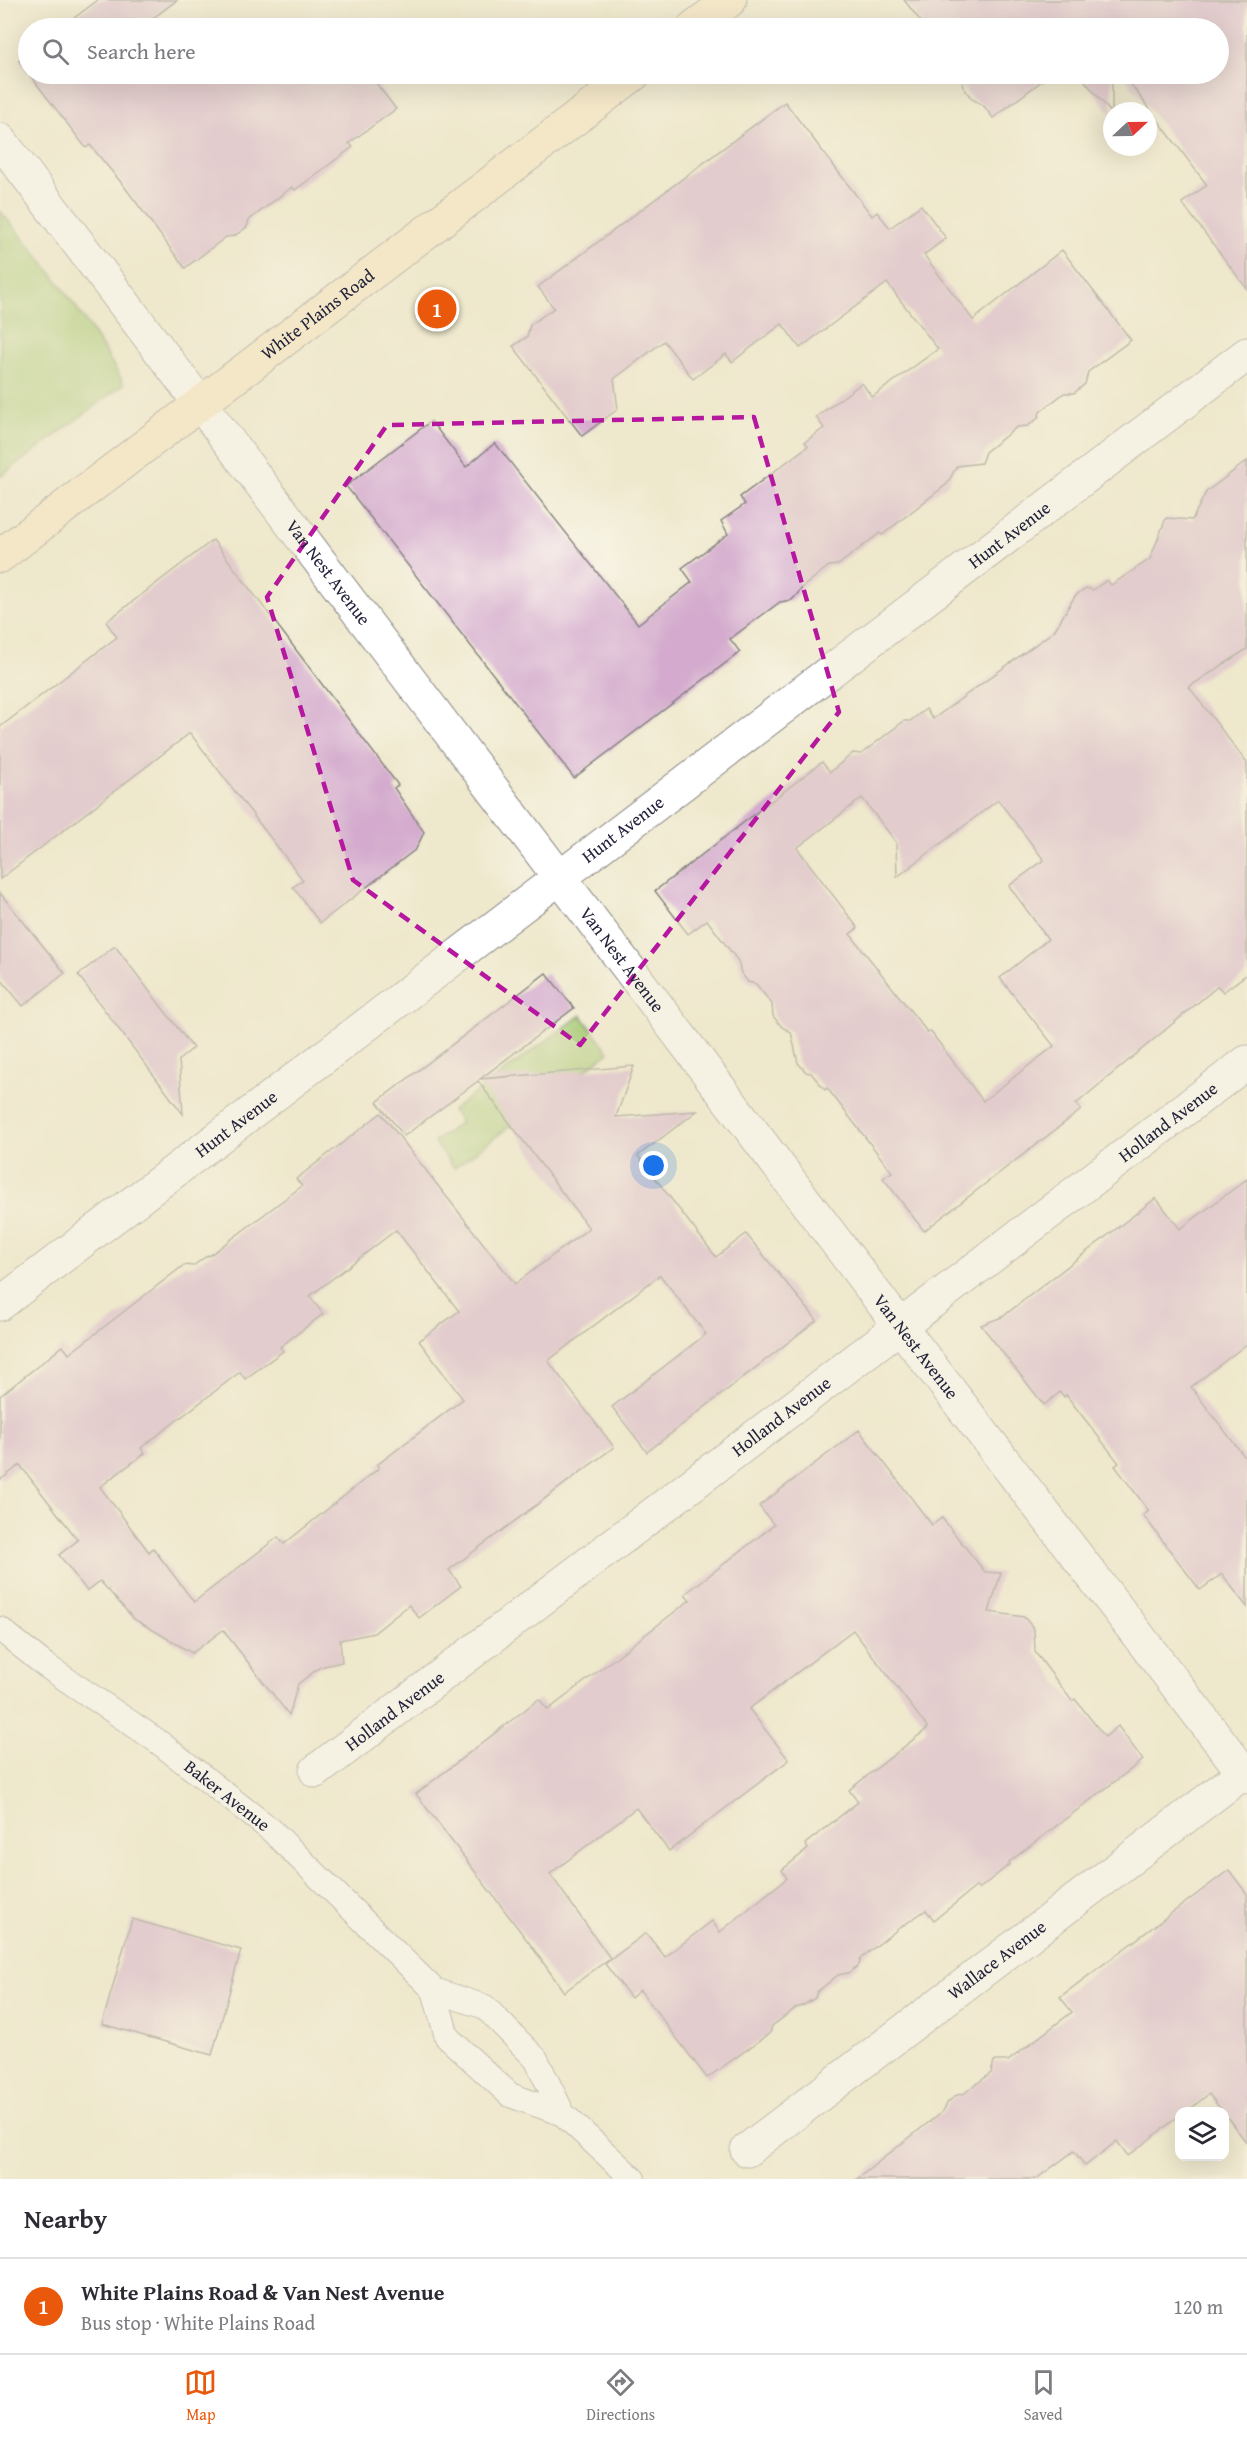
<!DOCTYPE html>
<html lang="en">
<head>
<meta charset="utf-8">
<style>
	:root { --surface:#fff; --page:#f7f7f7; --text:#2b2b33; --muted:#7c7c81; --line:#e1e1e2; --accent:#ea580c }
	body { margin:0; font-family:"Gentium Book Plus",serif; background:var(--page); color:var(--text) }
	.controls { position:absolute; right:18px; bottom:18px; display:grid; overflow:hidden; border-radius:12px; box-shadow:0 6px 24px #0002 }
	.controls button { width:54px; height:54px; display:grid; place-items:center; padding:0; border:0; border-bottom:2px solid var(--line); background:var(--surface); color:var(--text); font:30px sans-serif }
	.compass { position:absolute; left:1103px; top:102px; width:54px; height:54px; border-radius:50%; background:var(--surface); box-shadow:0 6px 24px #0002; rotate:68deg }
	.you { position:absolute; left:654px; top:1166px; width:21px; height:21px; margin:-15px; border:4px solid #fff; border-radius:50%; background:#1a73e8; box-shadow:0 0 0 9px #1a73e833 }
	.badge { display:grid; place-items:center; width:39px; height:39px; border-radius:50%; background:var(--accent); color:#fff; font-size:20px; font-weight:700 }
	.pin { position:absolute; translate:-50% -50%; border:3px solid #fff; box-shadow:0 2px 6px #0006 }
	.list { margin:0; padding:0; list-style:none }
	h2 { display:flex; justify-content:space-between; align-items:center; height:78px; margin:0; padding:0 24px; font-size:26px }
	h2 small { font-size:20px; font-weight:400; color:var(--muted) }
	.list li { display:grid; grid-template-columns:39px 1fr auto; gap:18px; align-items:center; box-sizing:border-box; height:96px; padding:0 24px; border-top:2px solid var(--line) }
	.list b { display:block; font-size:22px; white-space:nowrap }
	.list p { margin:0; font-size:20px; white-space:nowrap; color:var(--muted) }
	.list em { font-size:20px; font-style:normal; color:var(--muted) }
	.icon { flex:none; width:33px; height:33px; fill:none; stroke:currentColor; stroke-width:2; stroke-linecap:round; stroke-linejoin:round }
	.map { position:relative; flex:none; width:1247px; height:2179px; overflow:hidden }
	.search { position:absolute; background:var(--surface); box-shadow:0 6px 24px #0002; left:18px; right:18px; top:18px; height:66px; display:flex; align-items:center; gap:15px; box-sizing:border-box; padding:0 21px; border-radius:33px; color:var(--muted); font-size:22px }
	.sheet { height:174px; background:var(--surface) }
	nav { display:flex; justify-content:space-around; align-items:center; box-sizing:border-box; height:84px; border-top:2px solid var(--line); background:var(--surface); font-size:16px; color:var(--muted) }
	nav a { display:grid; justify-items:center; gap:3px }
	nav .on { color:var(--accent) }
	.map>svg:first-child { display:block }
	.green { fill:#a5c972; stroke:#647656; stroke-width:1.5 }
	.building { fill:#d4abce; fill-rule:evenodd }
	.lines { fill:none; stroke-linecap:round; stroke-linejoin:round }
	.service-casing { stroke:#888584; stroke-width:26 }
	.minor-casing { stroke:#888584; stroke-width:35 }
	.secondary-casing { stroke:#888584; stroke-width:35 }
	.service { stroke:#fff; stroke-width:24 }
	.minor { stroke:#fff; stroke-width:33 }
	.secondary { stroke:#fbe6c4; stroke-width:33 }
	.marked { fill:none; stroke:#b5179e; stroke-width:4.5; stroke-dasharray:12 8; stroke-linejoin:round }
	.labels { text-anchor:middle; stroke-width:6; stroke-linejoin:round; paint-order:stroke }
	.street-label { font-size:18px; fill:#22223b; stroke:#fbf7ec }
</style>
</head>
<body>
<div class="map">
<svg width="1247" height="2179" viewBox="0 0 1247 2179">
	<rect width="100%" height="100%" fill="#fbf7ec"/>
	<filter id="ink" filterUnits="userSpaceOnUse"><feTurbulence type="fractalNoise" baseFrequency=".0167" numOctaves="2"/><feDisplacementMap in="SourceGraphic" scale="12" xChannelSelector="R" yChannelSelector="G"/><feConvolveMatrix kernelMatrix="1 2 1 2 8 2 1 2 1" color-interpolation-filters="sRGB"/></filter>
	<filter id="wash" filterUnits="userSpaceOnUse"><feTurbulence type="fractalNoise" baseFrequency=".008" numOctaves="4" result="noise"/><feDisplacementMap in="SourceGraphic" scale="24" xChannelSelector="R" yChannelSelector="G"/><feGaussianBlur stdDeviation="1.35" result="paint"/><feColorMatrix in="noise" values="0 0 0 0 0 0 0 0 0 0 0 0 0 0 0 0 0 1.4 0 .05"/><feComposite in="paint" operator="in"/></filter>
	<g filter="url(#wash)">
		<rect width="100%" height="100%" fill="#eee8cc"/>
		<g class="green">
			<path d="M0,211c48,53 89,111 124,173l-124,93z"/>
			<polygon points="581,1015 609,1052 454,1168 434,1142 461,1122 452,1110"/>
		</g>
		<g id="blocks">
			<g class="building">
				<polygon points="98,0 177,0 140,28 61,28"/>
				<polygon points="904,0 1247,0 1247,289 1182,203 1207,185 1123,74 1218,74 1218,28 926,28"/>
				<polygon points="28,54 28,74 369,74 396,109 349,143 353,147 295,190 292,187 249,220 247,227 234,236 226,237 185,268 124,186 90,145 86,148 19,61"/>
				<polygon points="961,74 1051,74 993,118 983,105 972,99 963,87"/>
				<polygon points="1079,74 1112,74 1112,114"/>
				<polygon points="785,102 872,216 877,212 890,228 921,205 946,238 924,255 973,320 1062,250 1131,340 1088,372 1085,384 1074,393 1064,393 1040,412 1038,418 1028,426 1017,427 985,452 981,463 957,466 947,484 882,535 880,533 838,565 829,566 805,585 792,600 780,602 730,639 740,652 574,778 346,486 431,421 466,467 495,443 638,624 692,582 682,568 728,534 721,521 745,504 740,497 808,446 805,442 824,428 816,417 862,383 872,397 938,349 887,283 800,348 782,324 732,362 726,354 693,379 664,341 614,379 618,409 582,436 513,346 527,337 530,325 554,308 538,287"/>
				<path d="M1247,461v188l-58,38 58,76v211l-24,18 -5,-6 -142,118 5,6 -157,121 -41,-53 9,-6 -65,-84 -2,2 -14,-17 -5,-1 -8,-9 -7,-31 -9,-5 -9,-11 -1,-12 -16,-20 -8,-2 -7,-9 -3,-12 -31,-41 -19,14 -33,-43 167,-129 8,10 23,-19 8,1 43,-33h6l16,-12 7,10 121,-88 21,-35 11,-8 7,2 14,-10 4,5 39,-26 16,-41 26,2 14,-28zM862,798l34,44 1,35 101,-77 46,60 -35,26 39,53 -48,39 54,68 -71,55 -53,-70 -2,2 -78,-99 8,-6 -61,-80z"/>
				<polygon points="213,540 398,785 394,788 424,832 416,849 320,923 293,887 303,880 190,733 0,879 0,727 117,637 106,622"/>
				<polygon points="0,893 65,973 23,1006 0,978"/>
				<polygon points="115,946 193,1048 179,1060 183,1114 78,975"/>
				<path d="M546,973l28,35 -94,71 154,-13 -18,51 81,-6 -59,45 78,101 30,-23 71,86 -170,132 -35,-45 94,-73 -46,-59 -112,86 66,86 -165,123 12,16 -42,32 -10,-13 -35,28 -34,7 2,22 -22,5 -22,17 -9,31 -66,-85 -31,23 -58,-34 -34,-38 -13,10 -28,-36 19,-15 -58,-75 -20,15v-84l63,-50 6,8 115,-89 9,1 15,-11 1,1 93,-70 -6,-7 85,-66 134,171 74,-56 -111,-147 -74,55 -27,-34zM396,1230l63,81 -40,30 44,58 -86,66 2,3 -95,76 -6,-7 -84,65 -41,-54 -4,4 -49,-65 45,-34 -4,-5 99,-76 5,7 38,-28 -3,-4 43,-33 -13,-18z"/>
				<polygon points="1247,1179 1247,1344 1191,1387 1247,1460 1247,1607 1222,1574 1200,1590 1143,1515 1149,1511 1115,1466 1119,1463 1066,1395 1064,1397 1060,1392 1044,1405 981,1325 1002,1317 1156,1198 1180,1229"/>
				<polygon points="859,1430 932,1525 942,1518 985,1572 1001,1573 989,1612 1024,1617 1034,1629 1035,1652 1072,1701 1075,1699 1105,1737 1118,1726 1143,1760 1009,1862 1010,1864 979,1889 977,1886 934,1920 926,1910 898,1929 861,1958 859,1965 848,1973 838,1975 817,1992 815,1998 804,2005 796,2008 772,2026 770,2033 707,2078 640,1990 631,1998 605,1964 646,1933 665,1957 712,1921 720,1932 787,1878 782,1870 808,1849 805,1844 858,1802 849,1790 928,1728 853,1630 749,1709 789,1760 669,1851 636,1808 550,1874 610,1958 564,1992 530,1944 416,1794 539,1699 548,1710 690,1600 685,1594 774,1525 759,1506"/>
				<polygon points="1229,1870 1247,1894 1247,2143 1209,2094 1186,2112 1179,2112 1179,2116 1128,2156 1117,2141 1085,2166 1074,2151 1036,2179 857,2179 943,2111 948,2102 957,2095 963,2094 991,2073 994,2061 1008,2061 1072,2012 1060,1997"/>
				<polygon points="132,1919 241,1950 212,2055 102,2024"/>
			</g>
		</g>
	</g>
	<g filter="url(#ink)">
		<use href="#blocks" fill-opacity="0" stroke="#888584" stroke-width="1.5"/>
		<g class="lines">
			<defs>
				<g id="service">
					<path id="s1" d="M0,1629l45,36 111,75 115,90 163,160 51,17 51,52 27,55 70,65"/>
					<polyline points="434,1990 447,2037 510,2095 563,2114"/>
				</g>
				<g id="minor">
					<path id="s2" d="M0,140l900,1186 347,451"/>
					<path id="s3" d="M0,1304l1247,-950"/>
					<path id="s4" d="M316,1771l931,-709"/>
					<path id="s5" d="M747,2150l500,-380"/>
				</g>
				<g id="secondary">
					<polyline points="693,28 730,0"/>
					<path id="s6" d="M0,556l634,-482"/>
				</g>
			</defs>
			<use href="#service" class="service-casing"/>
			<use href="#minor" class="minor-casing"/>
			<use href="#secondary" class="secondary-casing"/>
			<use href="#service" class="service"/>
			<use href="#minor" class="minor"/>
			<use href="#secondary" class="secondary"/>
		</g>
	</g>
	<path d="M0 0H1247V2179H0ZM754,417l85,295 -259,333 -227,-165 -86,-283 120,-172z" fill="#eee8cc" fill-opacity=".55" fill-rule="evenodd"/>
	<path class="marked" d="M754,417l85,295 -259,333 -227,-165 -86,-283 120,-172z"/>
	<g class="labels">
		<g class="street-label">
			<text dy="6" stroke="none"><textPath href="#s6" startOffset="399">White Plains Road</textPath></text>
			<text dy="6" stroke="none"><textPath href="#s3" startOffset="1269">Hunt Avenue</textPath></text>
			<text dy="6" stroke="none"><textPath href="#s2" startOffset="543">Van Nest Avenue</textPath></text>
			<text dy="6" stroke="none"><textPath href="#s3" startOffset="783">Hunt Avenue</textPath></text>
			<text dy="6" stroke="none"><textPath href="#s2" startOffset="1029">Van Nest Avenue</textPath></text>
			<text dy="6" stroke="none"><textPath href="#s4" startOffset="1071">Holland Avenue</textPath></text>
			<text dy="6" stroke="none"><textPath href="#s3" startOffset="297">Hunt Avenue</textPath></text>
			<text dy="6" stroke="none"><textPath href="#s2" startOffset="1515">Van Nest Avenue</textPath></text>
			<text dy="6" stroke="none"><textPath href="#s4" startOffset="585">Holland Avenue</textPath></text>
			<text dy="6" stroke="none"><textPath href="#s4" startOffset="99">Holland Avenue</textPath></text>
			<text dy="6" stroke="none"><textPath href="#s1" startOffset="282">Baker Avenue</textPath></text>
			<text dy="6" stroke="none"><textPath href="#s5" startOffset="314">Wallace Avenue</textPath></text>
		</g>
	</g>
</svg>
<div class="controls">
<button><svg class="icon" aria-label="layers" viewBox="0 0 24 24"><path d="M12 4l9 5-9 5-9-5zM3 14l9 5 9-5"/></svg></button>
</div>
<svg class="compass" viewBox="-18 -18 36 36"><path d="M0-13l5 13h-10z" fill="#e53935"/><path d="M0 13l5-13h-10z" fill="#7c7c81"/></svg>
<div class="you"></div>
<div class="pin badge" style="left:437px;top:309px">1</div>
<div class="search"><svg class="icon" aria-label="search" viewBox="0 0 24 24"><circle cx="10" cy="10" r="6"/><path d="M15 15l6 6"/></svg>Search here</div>
</div>
<section class="sheet">
<h2>Nearby<small></small></h2>
<ul class="list">
<li><span class="badge">1</span><div><b>White Plains Road &amp; Van Nest Avenue</b><p>Bus stop · White Plains Road</p></div><em>120 m</em></li>
</ul>
</section>
<nav>
<a class="on"><svg class="icon" aria-label="map" viewBox="0 0 24 24"><path d="M3 6l6-2 6 2 6-2v14l-6 2-6-2-6 2zM9 4v14M15 6v14"/></svg>Map</a>
<a><svg class="icon" aria-label="directions" viewBox="0 0 24 24"><path d="M12 3l9 9-9 9-9-9zM9 14v-3h6M13 9l2 2-2 2"/></svg>Directions</a>
<a><svg class="icon" aria-label="saved" viewBox="0 0 24 24"><path d="M7 4h10v16l-5-4-5 4z"/></svg>Saved</a>
</nav>
</body>
</html>
